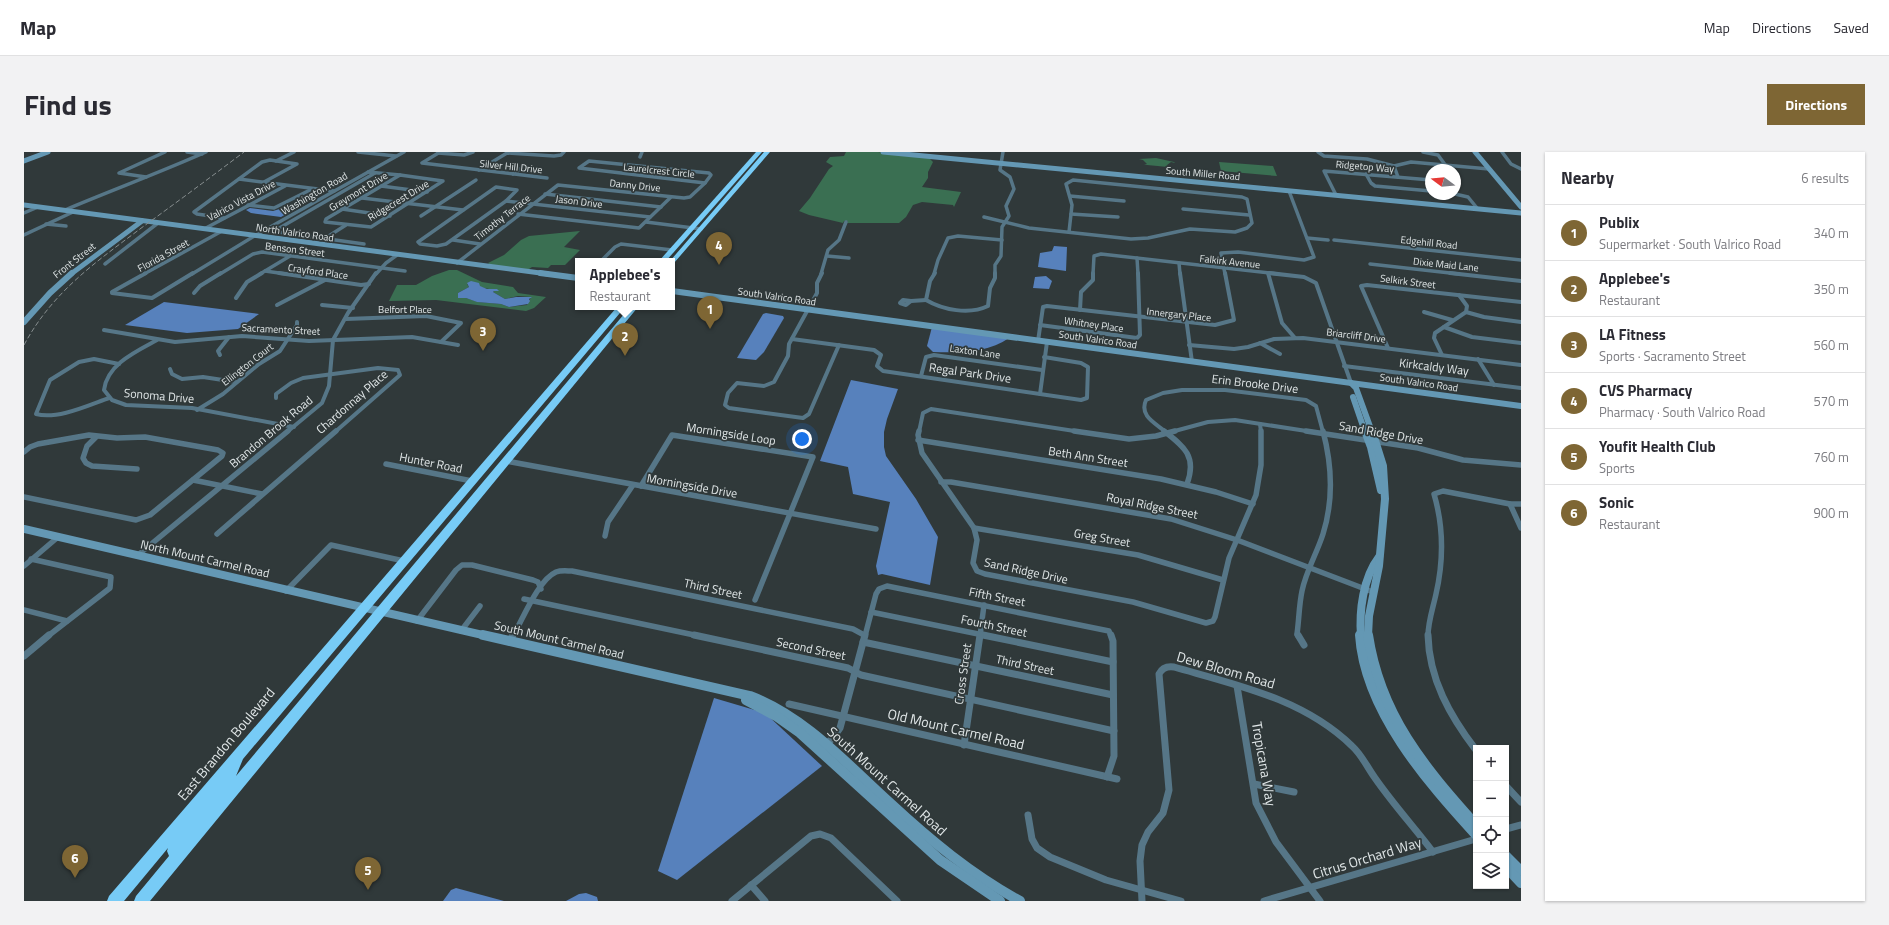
<!DOCTYPE html>
<html lang="en">
<head>
<meta charset="utf-8">
<style>
	:root { --surface:#fff; --page:#f2f2f3; --text:#2b2b33; --muted:#7c7c81; --line:#e1e1e2; --accent:#7e6634 }
	body { margin:0; font-family:"Titillium Web",sans-serif; background:var(--page); color:var(--text) }
	.controls { position:absolute; right:12px; bottom:12px; display:grid; overflow:hidden; border-radius:0px; box-shadow:0 1px 3px #0004 }
	.controls button { width:36px; height:36px; display:grid; place-items:center; padding:0; border:0; border-bottom:1px solid var(--line); background:var(--surface); color:var(--text); font:20px sans-serif }
	.compass { position:absolute; left:1401px; top:12px; width:36px; height:36px; border-radius:50%; background:var(--surface); box-shadow:0 1px 3px #0004; rotate:286deg }
	.you { position:absolute; left:778px; top:287px; width:14px; height:14px; margin:-10px; border:3px solid #fff; border-radius:50%; background:#1a73e8; box-shadow:0 0 0 6px #1a73e833 }
	.badge { display:grid; place-items:center; width:26px; height:26px; border-radius:50%; background:var(--accent); color:#fff; font-size:13px; font-weight:700 }
	.pin { position:absolute; translate:-50% -33px; filter:drop-shadow(0 1px 2px #0008) }
	.pin::after { content:''; position:absolute; top:21px; width:14px; height:12px; background:inherit; clip-path:polygon(0 0,100% 0,50% 100%) }
	.popup { position:absolute; left:551px; top:106px; width:100px; height:52px; box-sizing:border-box; display:grid; place-content:center; border-radius:0px; background:var(--surface); filter:drop-shadow(0 1px 3px #0005); font-size:13px; white-space:nowrap; color:var(--muted) }
	.popup b { font-size:15px; color:var(--text) }
	.popup::after { content:''; position:absolute; left:50%; top:100%; margin-left:-8px; border:8px solid transparent; border-top-color:var(--surface) }
	.list { margin:0; padding:0; list-style:none }
	h2 { display:flex; justify-content:space-between; align-items:center; height:52px; margin:0; padding:0 16px; font-size:17px }
	h2 small { font-size:13px; font-weight:400; color:var(--muted) }
	.list li { display:grid; grid-template-columns:26px 1fr auto; gap:12px; align-items:center; box-sizing:border-box; height:56px; padding:0 16px; border-top:1px solid var(--line) }
	.list b { display:block; font-size:15px; white-space:nowrap }
	.list p { margin:0; font-size:13px; white-space:nowrap; color:var(--muted) }
	.list em { font-size:13px; font-style:normal; color:var(--muted) }
	.icon { flex:none; width:22px; height:22px; fill:none; stroke:currentColor; stroke-width:2; stroke-linecap:round; stroke-linejoin:round }
	.map { position:relative; flex:none; width:1497px; height:749px; overflow:hidden; border-radius:0px }
	header { display:flex; align-items:center; gap:24px; box-sizing:border-box; height:56px; padding:0 20px; background:var(--surface); border-bottom:1px solid var(--line) }
	header strong { font-size:19px }
	nav { display:flex; gap:22px; margin-inline-start:auto; font-size:14px }
	.intro { display:flex; align-items:center; justify-content:space-between; box-sizing:border-box; height:96px; padding:0 24px }
	h1 { margin:0; font-size:28px }
	.button { padding:10px 18px; border-radius:0px; background:var(--accent); color:#fff; font-size:14px; font-weight:700 }
	main { display:flex; gap:24px; padding:0 24px }
	aside { flex:1; background:var(--surface); border-radius:0px; box-shadow:0 1px 3px #0004 }
	.map>svg:first-child { display:block }
	.green { fill:#3a6f52; fill-rule:evenodd }
	.water { fill:#5781bc }
	.lines { fill:none; stroke-linecap:round; stroke-linejoin:round }
	.street-far3 { stroke:#567687; stroke-width:3.5 }
	.street-far2 { stroke:#567687; stroke-width:4 }
	.street-far1 { stroke:#567687; stroke-width:5.5 }
	.street { stroke:#567687; stroke-width:7 }
	.secondary-far3 { stroke:#6498b4; stroke-width:5 }
	.secondary-far2 { stroke:#6498b4; stroke-width:6 }
	.secondary-far1 { stroke:#6498b4; stroke-width:8 }
	.secondary { stroke:#6498b4; stroke-width:10 }
	.highway { fill:#77cbf6; fill-rule:evenodd }
	.rail { stroke:#878e8f; stroke-width:1; stroke-dasharray:5 2.5; stroke-linecap:butt }
	.labels { text-anchor:middle; stroke-width:3.5; stroke-linejoin:round; paint-order:stroke }
	.far-street-label { font-size:10px; fill:#e1e7e8; stroke:#30393a }
	.street-label { font-size:12px; fill:#e1e7e8; stroke:#30393a }
	.near-street-label { font-size:14px; fill:#e1e7e8; stroke:#30393a }
</style>
</head>
<body>
<header>
<strong>Map</strong>
<nav><a>Map</a><a>Directions</a><a>Saved</a></nav>
</header>
<div class="intro"><h1>Find us</h1><a class="button">Directions</a></div>
<main>
<div class="map">
<svg width="1497" height="749" viewBox="0 0 1497 749">
	<rect width="100%" height="100%" fill="#30393a"/>
	<g class="green">
		<polygon points="822,0 854,0 905,6 909,10 904,20 904,26 898,35 937,40 930,55 929,53 898,50 889,53 882,65 875,71 823,71 824,69 820,69 819,71 785,63 775,59 786,46 805,17 809,14 802,10 806,5 820,4"/>
		<polygon points="1132,6 1150,10 1151,11 1147,10 1143,13 1144,15 1123,13 1120,12 1123,12 1119,8 1115,7"/>
		<polygon points="1195,10 1249,14 1253,24 1197,19"/>
		<polygon points="556,79 540,95 556,98 541,113 527,113 524,116 508,115 502,119 469,115 464,111 480,103 497,88 505,84"/>
		<path d="M425,118h8l25,12 31,5 5,6 28,4 -12,11 -8,3 -90,-11 -47,1 8,-16h19l16,-9zM443,132c11,1 18,6 29,5l-3,3 12,7 13,-3 13,1 -4,8 -18,2 -8,-3 -23,-2 -12,-4 -8,-1v-4l11,-6z"/>
	</g>
	<g class="water">
		<polygon points="226,56 249,59 259,56 271,57 257,65 227,61 222,58"/>
		<polygon points="1030,94 1043,95 1042,119 1014,115 1016,101 1028,99"/>
		<polygon points="1022,124 1028,129 1025,137 1009,136 1011,125"/>
		<polygon points="447,129 455,131 456,134 463,137 473,137 475,139 470,139 469,140 481,147 492,145 508,145 505,147 506,149 504,152 485,155 477,152 453,150 442,146 434,146 434,141 445,135 443,131"/>
		<polygon points="140,150 235,162 214,177 163,181 101,173"/>
		<polygon points="742,161 759,164 760,166 740,200 732,208 713,206 739,162"/>
		<path d="M908,175l77,11c-21,15 -51,15 -76,14l-6,-6z"/>
		<polygon points="827,228 874,237 863,267 860,280 860,295 862,304 892,347 914,385 906,433 858,422 854,423 852,414 866,350 829,342 824,315 796,309"/>
		<polygon points="690,546 741,561 798,614 653,728 634,719"/>
		<polygon points="432,736 480,749 419,749 427,738"/>
		<polygon points="562,741 573,745 574,749 542,749 555,742"/>
	</g>
	<g class="lines">
		<g class="street-far3">
			<polyline points="163,0 178,2"/>
			<polyline points="334,0 372,4"/>
			<polyline points="416,0 398,11 523,26"/>
			<polyline points="1294,0 1300,4 1343,7 1370,14 1387,10 1465,17"/>
			<polyline points="1399,0 1414,3 1425,18"/>
			<polyline points="1478,0 1487,12 1497,17"/>
			<polyline points="414,1 440,3 449,0"/>
			<polyline points="616,5 618,0"/>
			<polyline points="252,9 270,0"/>
			<polygon points="565,9 685,21 687,23 681,31 555,16"/>
			<polyline points="1370,14 1374,25"/>
			<polyline points="455,18 483,1 530,4 537,3 540,0"/>
			<polyline points="344,20 376,23"/>
			<polyline points="489,22 499,15"/>
			<polyline points="1342,22 1347,31 1351,34 1407,39"/>
			<polygon points="376,23 419,29 347,75 301,70 302,67"/>
			<polyline points="122,25 95,21 141,0"/>
			<polyline points="1431,25 1433,29 1431,29"/>
			<polyline points="215,27 310,39"/>
			<polyline points="357,34 403,40"/>
			<polygon points="472,35 493,38 482,49 422,92 413,94 396,92 394,90"/>
			<polyline points="521,42 637,55"/>
			<polyline points="1431,42 1444,45 1453,56"/>
			<polyline points="1312,43 1300,19 1407,28"/>
			<polyline points="1046,44 1100,49"/>
			<polyline points="338,46 439,58"/>
			<polyline points="482,49 626,65"/>
			<polyline points="224,53 250,56 288,37"/>
			<polyline points="318,57 366,64"/>
			<polyline points="1159,57 1225,63"/>
			<path d="M41,58c47,-20 94,-37 141,-58"/>
			<polyline points="0,61 14,55"/>
			<polyline points="494,62 615,76 647,45"/>
			<polyline points="1047,62 1094,65"/>
			<polyline points="397,64 452,28"/>
			<polyline points="960,65 1005,76 1107,87 1124,86 1166,77 1211,80 1223,76 1228,71 1223,47 1218,45 1049,28 1042,32 1048,53 1045,80"/>
			<polyline points="200,66 173,62 170,60 238,10 246,8 273,12 240,30"/>
			<polyline points="622,70 677,77"/>
			<polyline points="22,72 42,74"/>
			<polyline points="180,77 261,34"/>
			<polyline points="252,78 351,21"/>
			<polyline points="252,78 254,80 340,92"/>
			<polyline points="0,83 49,60"/>
			<polyline points="1283,86 1304,88"/>
			<polyline points="300,87 322,73"/>
			<polyline points="429,88 456,92"/>
			<polyline points="1310,88 1497,108"/>
			<polyline points="803,104 825,106"/>
			<polyline points="1113,106 1114,122"/>
			<polyline points="577,109 591,95 597,92 648,98"/>
			<polyline points="433,111 534,33 660,46 666,45 681,31"/>
			<polyline points="1155,111 1156,122"/>
			<polyline points="81,112 134,71"/>
			<polyline points="1346,112 1435,122"/>
			<polyline points="241,119 262,122"/>
			<polyline points="120,122 198,79"/>
			<polyline points="168,122 232,83 380,0"/>
			<polyline points="196,122 229,102 238,100 381,119"/>
			<polyline points="236,122 266,104"/>
			<polyline points="352,122 362,111 373,103"/>
			<polyline points="797,122 804,98 815,88 822,70"/>
			<polyline points="910,122 914,108 924,86 934,84 978,88"/>
			<polyline points="971,122 971,113 977,104 978,75 985,64 982,54 990,37 986,25 976,18 979,0"/>
			<polyline points="1069,122 1070,104 1077,102 1254,122"/>
			<polyline points="1201,122 1197,101 1214,100 1280,108 1290,105 1265,39"/>
		</g>
		<g class="street-far2">
			<polyline points="255,121 337,133 345,132"/>
			<polyline points="798,121 793,131 793,141 765,192 764,204 750,230 740,234 713,231 704,241 701,253 705,256 779,266 785,262 815,193"/>
			<path d="M911,121l-5,8 -4,19c17,10 43,15 62,6l2,-18 5,-10v-5"/>
			<polyline points="1156,121 1168,210"/>
			<polyline points="1244,121 1258,171 1271,186"/>
			<polyline points="1245,121 1280,125 1292,131 1327,231"/>
			<polyline points="1426,121 1497,129"/>
			<polyline points="88,140 122,121"/>
			<polyline points="88,141 128,146 169,121"/>
			<polyline points="170,141 176,134 197,121"/>
			<polyline points="212,146 223,130 238,121"/>
			<polygon points="879,148 887,149 882,153 876,151"/>
			<polyline points="887,149 902,148"/>
			<polyline points="253,153 301,128"/>
			<polyline points="298,153 329,156"/>
			<polyline points="1056,158 1057,140 1069,128 1069,121"/>
			<polyline points="1400,160 1428,168"/>
			<polyline points="1442,160 1460,165 1497,170"/>
			<polyline points="322,167 402,164 437,171 417,190"/>
			<polyline points="1016,173 1113,186 1116,183 1114,121"/>
			<polyline points="1420,175 1448,185 1497,191"/>
			<polyline points="80,178 151,190 218,184 285,189 388,185 434,193"/>
			<polyline points="768,187 850,198 857,203 853,214 859,219 1057,248 1063,246 1064,215 1057,211 1020,205"/>
			<path d="M133,188c-20,11 -50,24 -53,50l8,10 14,5 66,3 102,19"/>
			<polyline points="1014,189 1019,155 1023,154 1191,173 1210,168 1201,121"/>
			<polyline points="1236,191 1256,202"/>
			<polyline points="1165,193 1210,197 1224,195 1250,187 1279,186 1497,213"/>
			<polyline points="1364,196 1337,134 1343,133 1497,150"/>
			<polyline points="196,203 194,199 205,185"/>
			<polyline points="1418,203 1410,186 1411,181 1442,160 1443,154 1435,143"/>
			<polyline points="1454,207 1470,233"/>
			<polyline points="1320,214 1497,236"/>
			<polyline points="146,217 148,222 158,227 179,225 212,230"/>
			<polyline points="897,224 902,205 910,203 1018,218"/>
			<polyline points="1016,242 1023,190"/>
			<path d="M85,246c-20,7 -52,22 -73,16l14,-34 29,-18 15,-3 25,5"/>
			<polyline points="252,246 252,242 267,231 279,226 354,216 374,218 376,223 311,280"/>
			<polyline points="173,258 199,242 235,212 256,199 273,173 273,170"/>
			<polyline points="1236,272 1237,280"/>
			<polyline points="263,280 298,251 305,234 309,188 324,161 352,121"/>
			<polyline points="895,280 899,261 907,257 1057,280"/>
			<path d="M1142,280c-11,-9 -27,-16 -20,-32l17,-7 19,-3h43l81,10 10,6 7,26"/>
			<polyline points="1147,280 1184,270 1211,268 1289,280"/>
		</g>
		<g class="street-far1">
			<polyline points="895,279 894,283 898,301 950,376 953,388 949,411 953,419 961,422 1109,450 1182,471 1189,469 1191,465 1205,406 1232,343 1237,313 1237,279"/>
			<polyline points="1050,279 1105,287 1132,284 1151,279"/>
			<path d="M1140,279c21,16 33,26 23,53"/>
			<polyline points="1282,279 1394,296 1439,308 1497,313"/>
			<polyline points="72,285 63,294 59,306 62,311 68,314 113,317"/>
			<polyline points="894,288 1137,327 1192,340 1229,352"/>
			<polyline points="0,300 6,295 14,292 65,283 93,286 121,285 194,298 199,301 198,304 126,363 112,368 0,345"/>
			<polyline points="482,309 852,377"/>
			<polyline points="362,312 448,329"/>
			<polyline points="169,328 238,342"/>
			<polyline points="917,330 927,330 1147,367 1213,388 1349,440"/>
			<polyline points="617,334 648,283 789,305 731,448"/>
			<polyline points="1486,352 1497,376"/>
			<polyline points="950,376 1114,403 1199,428"/>
			<polyline points="193,382 312,279"/>
			<polyline points="581,384 584,370 609,333"/>
			<polyline points="114,403 264,279"/>
			<polyline points="7,407 87,425 86,436 24,484"/>
			<polyline points="0,414 34,385"/>
			<polyline points="262,439 307,393 380,409"/>
			<polyline points="500,447 675,484"/>
			<polyline points="0,458 43,469"/>
			<polyline points="847,460 964,484"/>
			<polyline points="393,469 432,418 438,413 448,413 509,428 514,430 517,437"/>
			<polyline points="437,479 456,454"/>
			<path d="M489,484c10,-17 25,-56 43,-64 5,-2 11,-1 16,-1l281,58 11,6"/>
			<polyline points="841,484 852,442 855,437 863,434 1085,479 1087,484"/>
			<polyline points="956,484 960,453"/>
			<path d="M1274,484l-1,-2c2,-14 2,-29 5,-43 4,-20 15,-38 21,-57 11,-35 9,-69 0,-103"/>
			<path d="M1404,484c0,-14 5,-28 8,-42 8,-35 8,-66 -2,-100l9,-3 67,13h11"/>
		</g>
		<g class="street">
			<polyline points="670,483 824,516 837,523 1090,579"/>
			<polyline points="959,483 1089,510"/>
			<polyline points="1274,483 1280,493"/>
			<path d="M1404,483c1,44 22,81 48,115"/>
			<polyline points="485,490 489,483"/>
			<polyline points="839,490 1089,543"/>
			<polyline points="0,504 25,483"/>
			<polyline points="1213,534 1232,651 1252,690 1296,749"/>
			<polyline points="765,552 1093,627"/>
			<polyline points="801,593 809,586 816,576 841,483"/>
			<polyline points="940,593 956,483"/>
			<polyline points="1083,625 1090,604 1089,489 1087,483"/>
			<polyline points="1230,632 1270,640"/>
			<polyline points="1482,634 1497,650"/>
			<polyline points="1004,663 1008,687 1013,696 1026,705 1082,728 1157,749"/>
			<polyline points="1482,677 1497,673"/>
			<polyline points="727,733 741,749"/>
			<polyline points="708,749 787,684 796,682 807,686 873,749"/>
			<path d="M1118,749l-2,-40 2,-16 6,-13 15,-19 6,-23 -10,-116c3,-6 8,-8 15,-7 63,18 130,32 178,79 10,9 15,21 23,32 18,26 39,49 58,74"/>
			<polyline points="1240,749 1452,687"/>
		</g>
		<g class="secondary-far3">
			<polyline points="859,0 1497,61"/>
			<polyline points="1451,0 1497,55"/>
			<polyline points="0,9 24,0"/>
			<polyline points="0,53 524,122"/>
			<polyline points="47,122 118,69"/>
		</g>
		<g class="secondary-far2">
			<polyline points="516,121 554,126"/>
			<polyline points="648,139 1497,254"/>
			<polyline points="0,170 26,141 48,121"/>
			<polyline points="1327,231 1332,236 1348,280"/>
			<polyline points="1329,245 1341,280"/>
		</g>
		<g class="secondary-far1">
			<polyline points="1341,279 1347,295 1357,338"/>
			<polyline points="0,377 463,484"/>
			<path d="M1337,484c-2,-25 2,-58 18,-79"/>
			<polyline points="1344,484 1345,464 1355,414 1361,347 1359,314 1348,279"/>
		</g>
		<g class="secondary">
			<path d="M459,483l267,61c55,21 96,67 139,106 41,38 82,72 131,99"/>
			<path d="M1336,483c5,76 67,146 116,200"/>
			<path d="M1344,483c12,80 56,132 108,190"/>
			<polyline points="722,548 752,564 776,581 916,708 976,749"/>
			<polyline points="1482,704 1497,719"/>
			<polyline points="1482,715 1497,731"/>
		</g>
		<g class="highway">
			<polygon points="732,0 738,0 642,109 635,109"/>
			<polygon points="740,0 746,0 650,111 648,112 648,109 646,109"/>
			<polygon points="593,155 601,155 219,607 212,624 606,155 614,155 126,749 110,749 112,744 145,704 143,699 144,696 100,749 83,749 85,744"/>
		</g>
		<path class="rail" d="M0,193c29,-54 72,-83 120,-119 33,-24 67,-49 100,-74"/>
	</g>
	<g class="labels">
		<g class="far-street-label">
			<text transform="translate(487 14) rotate(6)" y="4">Silver Hill Drive</text>
			<text transform="translate(1341 14) rotate(5)" y="4">Ridgetop Way</text>
			<text transform="translate(635 18) rotate(6)" y="4">Laurelcrest Circle</text>
			<text transform="translate(1179 21) rotate(5)" y="4">South Miller Road</text>
			<text transform="translate(611 33) rotate(6)" y="4">Danny Drive</text>
			<text transform="translate(334 39) rotate(-31)" y="4">Greymont Drive</text>
			<text transform="translate(290 41) rotate(-30)" y="4">Washington Road</text>
			<text transform="translate(217 48) rotate(-28)" y="4">Valrico Vista Drive</text>
			<text transform="translate(374 48) rotate(-31)" y="4">Ridgecrest Drive</text>
			<text transform="translate(555 49) rotate(7)" y="4">Jason Drive</text>
			<text transform="translate(478 65) rotate(-38)" y="4">Timothy Terrace</text>
			<text transform="translate(271 80) rotate(8)" y="4">North Valrico Road</text>
			<text transform="translate(1405 90) rotate(6)" y="4">Edgehill Road</text>
			<text transform="translate(271 97) rotate(7)" y="4">Benson Street</text>
			<text transform="translate(139 103) rotate(-29)" y="4">Florida Street</text>
			<text transform="translate(50 108) rotate(-38)" y="4">Front Street</text>
			<text transform="translate(1206 109) rotate(6)" y="4">Falkirk Avenue</text>
			<text transform="translate(1422 112) rotate(6)" y="4">Dixie Maid Lane</text>
			<text transform="translate(294 119) rotate(8)" y="4">Crayford Place</text>
			<text transform="translate(1384 129) rotate(7)" y="4">Selkirk Street</text>
			<text transform="translate(753 144) rotate(8)" y="4">South Valrico Road</text>
			<text x="381" y="161">Belfort Place</text>
			<text transform="translate(1155 162) rotate(6)" y="4">Innergary Place</text>
			<text transform="translate(1070 172) rotate(8)" y="4">Whitney Place</text>
			<text transform="translate(257 177) rotate(3)" y="4">Sacramento Street</text>
			<text transform="translate(1332 183) rotate(7)" y="4">Briarcliff Drive</text>
			<text transform="translate(1074 187) rotate(8)" y="4">South Valrico Road</text>
			<text transform="translate(951 199) rotate(8)" y="4">Laxton Lane</text>
			<text transform="translate(223 212) rotate(-38)" y="4">Ellington Court</text>
			<text transform="translate(1395 230) rotate(8)" y="4">South Valrico Road</text>
		</g>
		<g class="street-label">
			<text transform="translate(1410 215) rotate(7)" y="4">Kirkcaldy Way</text>
			<text transform="translate(946 221) rotate(8)" y="4">Regal Park Drive</text>
			<text transform="translate(1231 232) rotate(7)" y="4">Erin Brooke Drive</text>
			<text transform="translate(135 244) rotate(5)" y="4">Sonoma Drive</text>
			<text transform="translate(328 250) rotate(-41)" y="4">Chardonnay Place</text>
			<text transform="translate(247 280) rotate(-40)" y="4">Brandon Brook Road</text>
			<text transform="translate(1357 281) rotate(10)" y="4">Sand Ridge Drive</text>
			<text transform="translate(707 282) rotate(9)" y="4">Morningside Loop</text>
			<text transform="translate(1064 305) rotate(9)" y="4">Beth Ann Street</text>
			<text transform="translate(407 311) rotate(11)" y="4">Hunter Road</text>
			<text transform="translate(668 334) rotate(10)" y="4">Morningside Drive</text>
			<text transform="translate(1128 354) rotate(11)" y="4">Royal Ridge Street</text>
			<text transform="translate(1078 386) rotate(10)" y="4">Greg Street</text>
			<text transform="translate(181 407) rotate(13)" y="4">North Mount Carmel Road</text>
			<text transform="translate(1002 419) rotate(12)" y="4">Sand Ridge Drive</text>
			<text transform="translate(689 437) rotate(12)" y="4">Third Street</text>
			<text transform="translate(973 445) rotate(11)" y="4">Fifth Street</text>
			<text transform="translate(970 474) rotate(12)" y="4">Fourth Street</text>
			<text transform="translate(535 488) rotate(13)" y="4">South Mount Carmel Road</text>
			<text transform="translate(787 497) rotate(12)" y="4">Second Street</text>
			<text transform="translate(1001 513) rotate(12)" y="4">Third Street</text>
			<text transform="translate(939 522) rotate(-82)" y="4">Cross Street</text>
		</g>
		<g class="near-street-label">
			<text transform="translate(1202 518) rotate(16)" y="5">Dew Bloom Road</text>
			<text transform="translate(932 577) rotate(13)" y="5">Old Mount Carmel Road</text>
			<text transform="translate(202 592) rotate(-50)" y="5">East Brandon Boulevard</text>
			<text transform="translate(1240 612) rotate(80)" y="5">Tropicana Way</text>
			<text transform="translate(863 629) rotate(42)" y="5">South Mount Carmel Road</text>
			<text transform="translate(1343 706) rotate(-17)" y="5">Citrus Orchard Way</text>
		</g>
	</g>
</svg>
<div class="controls">
<button>+</button>
<button>−</button>
<button><svg class="icon" aria-label="locate" viewBox="0 0 24 24"><circle cx="12" cy="12" r="6"/><path d="M12 2v4M12 18v4M2 12h4M18 12h4"/></svg></button>
<button><svg class="icon" aria-label="layers" viewBox="0 0 24 24"><path d="M12 4l9 5-9 5-9-5zM3 14l9 5 9-5"/></svg></button>
</div>
<svg class="compass" viewBox="-18 -18 36 36"><path d="M0-13l5 13h-10z" fill="#e53935"/><path d="M0 13l5-13h-10z" fill="#7c7c81"/></svg>
<div class="you"></div>
<div class="pin badge" style="left:686px;top:177px">1</div>
<div class="pin badge" style="left:601px;top:204px">2</div>
<div class="popup"><b>Applebee's</b>Restaurant</div>
<div class="pin badge" style="left:459px;top:199px">3</div>
<div class="pin badge" style="left:695px;top:113px">4</div>
<div class="pin badge" style="left:344px;top:738px">5</div>
<div class="pin badge" style="left:51px;top:726px">6</div>
</div>
<aside>
<h2>Nearby<small>6 results</small></h2>
<ul class="list">
<li><span class="badge">1</span><div><b>Publix</b><p>Supermarket · South Valrico Road</p></div><em>340 m</em></li>
<li><span class="badge">2</span><div><b>Applebee's</b><p>Restaurant</p></div><em>350 m</em></li>
<li><span class="badge">3</span><div><b>LA Fitness</b><p>Sports · Sacramento Street</p></div><em>560 m</em></li>
<li><span class="badge">4</span><div><b>CVS Pharmacy</b><p>Pharmacy · South Valrico Road</p></div><em>570 m</em></li>
<li><span class="badge">5</span><div><b>Youfit Health Club</b><p>Sports</p></div><em>760 m</em></li>
<li><span class="badge">6</span><div><b>Sonic</b><p>Restaurant</p></div><em>900 m</em></li>
</ul>
</aside>
</main>
</body>
</html>
